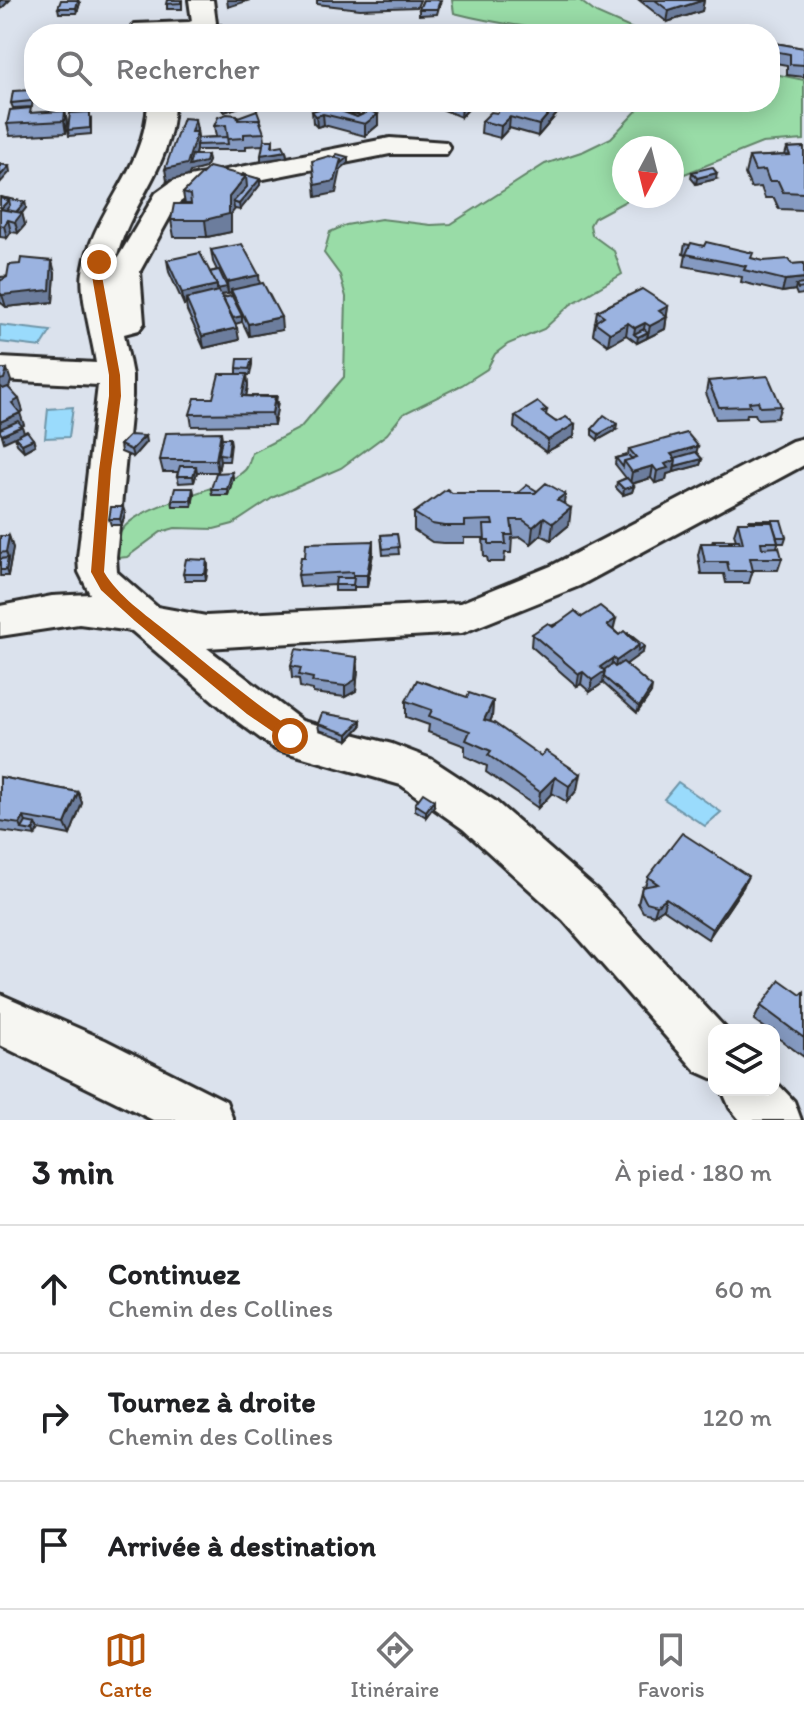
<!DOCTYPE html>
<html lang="fr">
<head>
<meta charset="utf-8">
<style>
	:root { --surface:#fff; --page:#f6f6f6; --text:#202124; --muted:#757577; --line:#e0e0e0; --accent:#b45309 }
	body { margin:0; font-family:Itim,sans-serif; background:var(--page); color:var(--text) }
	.controls { position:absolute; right:24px; bottom:24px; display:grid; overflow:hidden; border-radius:16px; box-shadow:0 4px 20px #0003 }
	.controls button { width:72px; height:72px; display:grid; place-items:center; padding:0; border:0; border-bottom:2px solid var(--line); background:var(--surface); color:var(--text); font:40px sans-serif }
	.compass { position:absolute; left:612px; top:136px; width:72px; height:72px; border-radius:50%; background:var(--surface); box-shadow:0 4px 20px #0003; rotate:187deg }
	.stop { position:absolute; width:24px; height:24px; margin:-18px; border:6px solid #b45309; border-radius:50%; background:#fff }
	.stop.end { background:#b45309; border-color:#fff; box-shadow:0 2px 8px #0008 }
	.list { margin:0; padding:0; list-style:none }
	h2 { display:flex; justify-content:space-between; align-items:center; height:104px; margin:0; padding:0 32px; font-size:34px }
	h2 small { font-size:26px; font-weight:400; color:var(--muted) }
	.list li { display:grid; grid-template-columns:52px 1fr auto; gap:24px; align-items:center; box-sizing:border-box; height:128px; padding:0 32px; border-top:2px solid var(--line) }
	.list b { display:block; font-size:30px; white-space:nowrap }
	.list p { margin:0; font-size:26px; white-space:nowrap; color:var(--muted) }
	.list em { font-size:26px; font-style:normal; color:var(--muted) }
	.icon { flex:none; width:44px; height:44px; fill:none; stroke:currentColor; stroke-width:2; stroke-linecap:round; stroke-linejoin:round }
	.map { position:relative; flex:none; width:804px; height:1120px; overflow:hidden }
	.search { position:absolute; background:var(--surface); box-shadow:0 4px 20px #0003; left:24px; right:24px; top:24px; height:88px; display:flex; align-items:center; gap:20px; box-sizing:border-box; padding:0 28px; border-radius:32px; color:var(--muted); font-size:30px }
	.sheet { height:488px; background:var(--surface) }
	nav { display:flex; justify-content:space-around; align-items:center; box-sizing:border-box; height:112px; border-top:2px solid var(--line); background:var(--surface); font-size:22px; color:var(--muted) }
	nav a { display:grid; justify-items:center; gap:4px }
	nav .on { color:var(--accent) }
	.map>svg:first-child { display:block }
	.green { fill:#99dca7; stroke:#628469; stroke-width:2 }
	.water { fill:#9adbfc; stroke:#6e95a8; stroke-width:2 }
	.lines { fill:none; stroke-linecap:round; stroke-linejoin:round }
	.minor-casing { stroke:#2b2b2b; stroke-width:6 }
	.minor { fill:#f6f6f2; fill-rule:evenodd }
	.wall { fill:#859ac1; stroke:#2b2b2b; stroke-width:2; fill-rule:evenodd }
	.shaded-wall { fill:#6c7d9d; stroke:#2b2b2b; stroke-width:2 }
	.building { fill:#9bb3e0; stroke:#2b2b2b; stroke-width:2 }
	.route { fill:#b45309 }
</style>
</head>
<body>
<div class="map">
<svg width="804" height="1120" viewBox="0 0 804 1120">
	<rect width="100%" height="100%" fill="#dbe2ed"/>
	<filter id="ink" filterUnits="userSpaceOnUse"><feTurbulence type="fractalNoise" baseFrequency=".0125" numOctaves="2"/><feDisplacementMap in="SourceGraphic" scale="16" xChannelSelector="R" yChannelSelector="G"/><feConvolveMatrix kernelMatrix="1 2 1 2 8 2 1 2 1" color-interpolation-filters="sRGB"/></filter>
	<g filter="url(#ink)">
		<g class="green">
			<path d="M452,0h127l17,13 48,21c-65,0 -127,-5 -190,-21z"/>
			<path d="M770,73l34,7v60l-42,3 -90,36v-31h-48v48h11l-41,22 -4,7 2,10 22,16 8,23 -52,31 -26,24 -36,15 -13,10 -8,15 -25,16 -59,29 -16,20 -46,34 -67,29 -41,27 -19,5 -39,-1 -14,4 -34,25 -9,1c-18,-55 98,-59 127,-88 4,-4 5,-11 7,-17l48,-25 44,-51 2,-80 -6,-22 -16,-22 6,-21 16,-7 35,-6 50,6 20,-1 94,-60 39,-13 27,-13 34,-36h125z"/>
		</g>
		<g class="water">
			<polygon points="0,325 51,331 41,347 0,342"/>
			<polygon points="73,407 69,437 45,438 48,409"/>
			<polygon points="678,782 721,812 705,826 664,799"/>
		</g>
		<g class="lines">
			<defs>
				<g id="minor">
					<polygon points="189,0 213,0 216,23 206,32 134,34 131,29 135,24 189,22 192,21"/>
					<path d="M148,102h26c-1,67 -45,100 -58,159l40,-68 18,-13 216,-42 56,4 4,6 -4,6h-56l-197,39 -16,11 -37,67 4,52 -5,7 -15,4 8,41v21l-16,161 1,15 40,35 49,9 254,-13 91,-37 241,-125 12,-3v27l-225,121 -117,47 -255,15 95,73 90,23 39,15 64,42 102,89 130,140h-13v49l-18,-8 -133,-151 -100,-91 -62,-44 -126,-36 -38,-28 -105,-90 -53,-7 -79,12v-30l52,-10 38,-2 -11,-22 -1,-15 20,-172 -98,-5v-22l96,5c-3,-22 -17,-71 -13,-91 10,-63 62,-100 65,-170z"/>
					<polygon points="0,994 105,1040 226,1101 233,1120 153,1120 0,1045"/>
					<polygon points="774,1080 794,1101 801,1120 740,1120 730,1108 722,1090 774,1090"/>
				</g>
			</defs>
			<use href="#minor" class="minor-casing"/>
			<use href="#minor" class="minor"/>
		</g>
		<g class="wall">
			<rect x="167" y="0" width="15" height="9"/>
			<polygon points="317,0 420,0 417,7 360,9 317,4"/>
			<polygon points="423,0 441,0 437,14 419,15 419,9"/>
			<polygon points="639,0 704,0 702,11 667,22"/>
			<polygon points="80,3 77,13 59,13 58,8"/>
			<polygon points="775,43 804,48 804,77 787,75 787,65 770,62"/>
			<polygon points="32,90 33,96 32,107 13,108 11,103"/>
			<polygon points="217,102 255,102 224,112 217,104"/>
			<polygon points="316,102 345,102 348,106 348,109 352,113 361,115 378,114 378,125 365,136 324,125 317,127 313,123 312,111 317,110"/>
			<polygon points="408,102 475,102 461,117 432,105 414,109"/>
			<polygon points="65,111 67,123 66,133 10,136 7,124 32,113"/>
			<polygon points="497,113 556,115 538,136 509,128 500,138 481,133 482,121"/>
			<polygon points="238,117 264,133 265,140 273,147 286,151 287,157 261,161 263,145 246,146 246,150 196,150 195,155 208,161 205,168 190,172 188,176 167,181 197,130 198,138 216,137 214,126"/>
			<polygon points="91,118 91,134 69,136 68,130"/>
			<polygon points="804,147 804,210 779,209 774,198 765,198 761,187 751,188 745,174 749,157 785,155 787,148"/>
			<polygon points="692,172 716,179 696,184 691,178"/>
			<polygon points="242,176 260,179 260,185 240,210 235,209 231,214 231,232 207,237 174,237 171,220 185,204 183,193"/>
			<polygon points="0,197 25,202 26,208 22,213 25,225 18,233 11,232 7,238 0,237"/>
			<polygon points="685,244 763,261 792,264 804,263 804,294 797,295 795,290 782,292 741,282 742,277 684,266 686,255 683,254"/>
			<path d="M211,250l49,34 22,46 -33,6 -7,-15 -7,3 4,16 -35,8 -17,-37 -1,-7 -2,1 -15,-33 -2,-12 43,12 7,-2 -4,-8zM231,293l1,3 -9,2 -1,-3z"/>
			<polygon points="55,273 53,302 6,307 0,302 0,277"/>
			<polygon points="668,306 665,329 637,343 626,335 608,345 593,334 597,311"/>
			<polygon points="252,359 252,365 250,375 247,375 248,386 246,396 278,402 274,425 192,426 190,414 213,398 237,374 237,368"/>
			<polygon points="708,381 781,406 777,418 757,419 755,414 747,414 746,418 716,419 706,393"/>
			<polygon points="547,410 546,415 556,422 575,424 574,437 546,452 514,428 515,416"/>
			<polygon points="592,429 616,430 598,440 592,435"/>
			<polygon points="15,437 33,439 35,445 24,451 17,444"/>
			<polygon points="222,438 230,438 231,444 229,461 220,461 218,472 197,472 194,482 179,483 177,476 178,472 163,472 160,460"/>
			<polygon points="146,442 133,457 121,452 120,445"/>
			<polygon points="698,446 696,452 702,459 700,465 667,474 666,480 655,483 651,478 632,484 634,486 632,492 623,495 616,488 617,482 626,478 615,464 616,458 628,455 629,449"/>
			<polygon points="232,472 233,479 228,495 212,495 211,489"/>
			<polygon points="193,488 194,494 192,506 173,506 172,500"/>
			<polygon points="537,491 565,494 564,503 569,525 551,540 541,535 531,544 521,537 512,538 511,553 505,553 504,562 488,562 487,557 484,557 483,538 464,538 464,543 443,543 432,542 414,530 414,513 452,493 518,493"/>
			<polygon points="125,513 122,525 111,525 109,519"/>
			<polygon points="749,520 786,537 784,543 778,543 777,547 782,558 778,570 753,570 749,583 726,583 724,574 701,574 698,555 701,543 712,543 713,540 736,540 734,534 738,522 748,522"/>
			<polygon points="397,534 399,554 383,555 381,535"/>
			<polygon points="0,536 9,536 13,548 8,576 0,576"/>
			<polygon points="373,553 367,587 354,587 354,585 354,591 335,591 335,585 300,587 298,575"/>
			<polygon points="207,560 208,566 206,580 185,580 183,574"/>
			<polygon points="582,617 614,630 619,635 644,646 643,652 626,664 651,693 637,713 603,683 590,692 581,684 577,686 531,646 532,634 558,623"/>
			<polygon points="357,657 358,669 356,691 345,697 313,693 313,690 300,687 299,679 292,678 291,666"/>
			<polygon points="467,697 493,701 492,717 490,722 577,790 567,802 552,793 538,808 486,772 487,766 465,756 465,746 428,732 429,725 406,717 406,701"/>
			<polygon points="318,724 361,726 348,740 319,730"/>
			<polygon points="0,777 78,792 82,803 70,835 39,829 35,836 0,831"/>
			<polygon points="415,804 434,806 426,817 415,810"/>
			<polygon points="648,877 743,887 708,939 663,909 654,915 643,912 638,903 642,887 645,886"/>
			<polygon points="804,992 804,1057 774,1035 774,1030 768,1030 754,1020 761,1006 801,995"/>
		</g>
		<g class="shaded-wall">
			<polygon points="0,0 10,0 0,10"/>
			<polygon points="78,0 80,3 77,13 76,8"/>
			<polygon points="227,0 250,0 228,7"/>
			<polygon points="704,0 702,11 667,22 669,11"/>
			<polygon points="235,102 255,102 224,112 223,106"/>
			<polygon points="414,102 432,102 432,105 414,109"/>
			<polygon points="465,102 475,102 461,117 462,106"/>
			<polygon points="557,104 556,115 538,136 539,125"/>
			<polygon points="65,111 67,123 66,133 64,121"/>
			<polygon points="323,114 324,125 317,127 316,116"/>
			<polygon points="378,114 378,125 365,136 365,124"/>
			<polygon points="510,117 509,128 500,138 501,126"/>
			<polygon points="195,119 197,130 193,143 191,132"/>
			<polygon points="197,132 199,143 196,145 196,150 192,165 207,155 208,161 205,168 190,172 188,176 167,181 165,169"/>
			<polygon points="273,140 273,153 286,151 287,157 261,161 261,155"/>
			<polygon points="348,157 348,163 341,169 336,193 316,197 315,185 341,159"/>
			<polygon points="9,166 10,172 0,183 0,176"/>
			<polygon points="717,173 716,179 696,184 697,178"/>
			<polygon points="246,176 260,179 260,185 240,210 239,204 233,202 234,208 235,209 231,214 231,232 207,237 205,220 229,197"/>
			<polygon points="9,200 12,211 0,209"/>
			<polygon points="25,202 26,208 22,213 25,225 18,233 15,222 12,217"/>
			<polygon points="8,220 11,232 7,238 4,226"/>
			<polygon points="52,261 55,273 53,302 6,307 2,295"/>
			<polygon points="259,275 260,287 231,290 231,293 228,294 227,282"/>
			<polygon points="804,278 804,288 796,285 795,290 782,292 785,280"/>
			<polygon points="217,285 227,287 228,294 186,299 186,304 184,305 182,293"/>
			<polygon points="668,306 665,329 647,338 650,326 659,311"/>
			<polygon points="242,316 242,322 232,325 231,318"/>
			<polygon points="281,317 282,330 249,336 248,324"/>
			<polygon points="628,323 626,335 608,345 610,333"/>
			<polygon points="645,323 643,335 648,332 647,338 637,343 638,337 634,334 635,328"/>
			<polygon points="237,328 239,340 204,348 202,336"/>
			<polygon points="7,369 11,381 8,391 0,390 0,380"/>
			<polygon points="247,374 248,386 245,402 242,396"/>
			<polygon points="275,397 277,409 274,425 272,413"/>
			<polygon points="19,399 23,411 15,415 12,403"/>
			<polygon points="20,413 24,425 2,435 0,432 0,422"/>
			<polygon points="575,424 574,437 546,452 548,440"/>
			<polygon points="617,424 616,430 598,440 599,434"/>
			<polygon points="22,426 24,433 4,442 2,435"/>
			<polygon points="221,432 223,444 219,454 220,461 218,472 216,460"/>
			<polygon points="145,436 146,442 133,457 131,450"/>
			<polygon points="33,439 35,445 24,451 22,444"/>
			<polygon points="698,446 695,458 675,464 674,472 667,474 666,480 655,483 657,471 671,454"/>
			<polygon points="702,459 700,465 674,472 675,466"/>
			<polygon points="196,466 197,472 194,482 193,476"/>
			<polygon points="653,466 651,478 630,484 632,472"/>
			<polygon points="232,472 233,479 228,495 227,489"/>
			<polygon points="634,486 632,492 623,495 624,489"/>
			<polygon points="193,488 194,494 192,506 191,500"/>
			<polygon points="565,494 563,511 557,500"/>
			<polygon points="123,507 125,513 122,525 120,519"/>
			<polygon points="571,508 569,525 551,540 553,523"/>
			<polygon points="544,517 541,535 531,544 533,527"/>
			<polygon points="9,536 13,548 8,576 6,570 8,558 6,552"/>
			<polygon points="373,541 373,553 367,587 367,575"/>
			<polygon points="207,560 208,566 206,580 205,574"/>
			<polygon points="616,619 613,631 607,625"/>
			<polygon points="639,645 644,646 643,652 614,673 616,661"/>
			<polygon points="357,657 358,669 356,691 345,697 345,686"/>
			<polygon points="613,658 610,670 604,674 603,683 590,692 592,680 600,667"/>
			<polygon points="583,672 581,684 577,686 579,674"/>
			<polygon points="652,687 651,693 637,713 639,707"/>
			<polygon points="493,701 492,717 483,737 484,720"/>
			<polygon points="361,720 361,726 348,740 348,734"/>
			<polygon points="580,774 577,790 567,802 569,786"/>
			<polygon points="555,777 552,793 538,808 540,792"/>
			<polygon points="78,792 82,803 70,835 65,824"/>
			<polygon points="434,800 434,806 426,817 426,811"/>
			<polygon points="24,817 28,828 22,829 20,824"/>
			<polygon points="36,824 39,829 35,836 33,831"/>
			<polygon points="748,876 743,887 708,939 712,929"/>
			<polygon points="666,898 663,909 654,915 657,905"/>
		</g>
		<g class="building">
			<polygon points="61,0 78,0 76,8 58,8"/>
			<polygon points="167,0 181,0 181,3 166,4"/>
			<polygon points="423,0 440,0 437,9 419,9"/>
			<polygon points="655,0 704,0 669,11"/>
			<polygon points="221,24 232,34 204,34 200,30"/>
			<polygon points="528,29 533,34 503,34"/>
			<polygon points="129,32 130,34 113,34"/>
			<polygon points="775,43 804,48 804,65 790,64 790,54 773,51"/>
			<polygon points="32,90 31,101 11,103 13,91"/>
			<polygon points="220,102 235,102 223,106"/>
			<polygon points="320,102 340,102 348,107 338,110 357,117 369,111 378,114 365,124 323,114 316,116 312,111 326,107"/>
			<polygon points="453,102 465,102 462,106"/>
			<polygon points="507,102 551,102 557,104 539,125 510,117 501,126 482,121 491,112 497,113"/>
			<polygon points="31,108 30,113 65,111 64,121 7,124 10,110"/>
			<polygon points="348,109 352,113 361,115 357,117 347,113"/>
			<polygon points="257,110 262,124 259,119 238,120 238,117"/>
			<polygon points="90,112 90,128 68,130 70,113"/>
			<polygon points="227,114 237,115 238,120 259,119 264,133 244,134 244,138 228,139 226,125 214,126 218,117"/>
			<polygon points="183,118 195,119 191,132 197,132 187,164 165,169"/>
			<polygon points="227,137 228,144 196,145 198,138"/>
			<polygon points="264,140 273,140 272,147 283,145 286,151 261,155"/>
			<polygon points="804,147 804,193 783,192 778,181 769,181 765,170 755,171 749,157 790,155 787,148"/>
			<polygon points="337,154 348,157 341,163 341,159 334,157"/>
			<polygon points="192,155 207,155 205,162 189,166"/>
			<polygon points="329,156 341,159 335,181 315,185 312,161"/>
			<polygon points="0,164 9,166 0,176"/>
			<polygon points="209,167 246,176 229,197 229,214 205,220 171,220 174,204 191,204 190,195 183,193"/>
			<polygon points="712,167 717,173 697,178 692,172"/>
			<polygon points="243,174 260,179 239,204 233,202 247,187 246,176 242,176"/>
			<polygon points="0,197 25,202 16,212 6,210 10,205 9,200"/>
			<polygon points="0,198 9,200 0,209 22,213 15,222 8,220 4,226 0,225"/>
			<polygon points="706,242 753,253 751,258 763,261 789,259 792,264 804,263 804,278 785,280 744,270 746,266 686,254 691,243 704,246"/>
			<polygon points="242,244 259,275 227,282 211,250"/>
			<polygon points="200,253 217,285 182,293 167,260"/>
			<polygon points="21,258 52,261 50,290 2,295 0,293 0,281 7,277 9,265 20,264"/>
			<polygon points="219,270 227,287 217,289 217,285 210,272"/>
			<polygon points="263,283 281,317 248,324 231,290"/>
			<polygon points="804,284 804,288 798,289 796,285"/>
			<polygon points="642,289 668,306 659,311 667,317 650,326 645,323 635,328 628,323 610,333 595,322 604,316 597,311"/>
			<polygon points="219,291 237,328 202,336 186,299"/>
			<polygon points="232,296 242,316 233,318 223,298"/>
			<polygon points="644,329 648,332 638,337 634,334"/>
			<polygon points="238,359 252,359 249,369 237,368"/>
			<polygon points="0,369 7,369 4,379 0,380"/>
			<polygon points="219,374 247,374 242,396 275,397 272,413 190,414 195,398 213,398"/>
			<polygon points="768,376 781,406 760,407 758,401 749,402 750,406 719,407 708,381"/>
			<polygon points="0,386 3,389 8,387 19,399 12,403 20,413 0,422"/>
			<polygon points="244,396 277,396 276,403 275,397"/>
			<polygon points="538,402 547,410 542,412 556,422 566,417 575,424 548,440 515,416"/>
			<polygon points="604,415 617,424 599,434 592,429"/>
			<polygon points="18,421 22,426 2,435 0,432 0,429"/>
			<polygon points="27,431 33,439 22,444 15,437"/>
			<polygon points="221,432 216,460 160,460 166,433"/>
			<polygon points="687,433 698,446 671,454 676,460 665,464 668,468 657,471 653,466 632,472 624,461 636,457 629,449"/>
			<polygon points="130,435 145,436 131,450 120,445"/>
			<polygon points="222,438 230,438 228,455 219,454"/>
			<polygon points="696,452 702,459 675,466 676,460 675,458"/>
			<polygon points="628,455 632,459 624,461 623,467 616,458"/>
			<polygon points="180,466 196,466 193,476 177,476"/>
			<polygon points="232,472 227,489 211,489 216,473"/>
			<polygon points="627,478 634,486 624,489 617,482"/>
			<polygon points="546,483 565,494 557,500 571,508 553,523 544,517 533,527 523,520 511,520 513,535 505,535 506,544 489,544 489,540 485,540 484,525 493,525 492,520 465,521 465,526 444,526 432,524 414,513 447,489 452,493 535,493"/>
			<polygon points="527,485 537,491 535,493 518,493"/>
			<polygon points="175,488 193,488 191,500 172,500"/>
			<polygon points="111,507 123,507 120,519 109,519"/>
			<polygon points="749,520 781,520 786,537 777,537 772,522 749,522"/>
			<polygon points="738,522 772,522 778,542 761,542 762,548 779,547 782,558 750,558 753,571 729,571 727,562 705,562 701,543 743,543"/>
			<polygon points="397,534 399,547 383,549 381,535"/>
			<polygon points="0,536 9,536 6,552 0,553"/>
			<polygon points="713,540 739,540 740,543 714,543"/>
			<polygon points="373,541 367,575 353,575 353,572 298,575 301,557 305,557 306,543"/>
			<polygon points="8,558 6,570 0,570 0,559"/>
			<polygon points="186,559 207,560 205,574 183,574"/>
			<polygon points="336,578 354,578 353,585 335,585"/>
			<polygon points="600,606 616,619 607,625 619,635 624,631 639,645 616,661 613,658 600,667 605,671 592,680 583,672 579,674 532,634 548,623 553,627 575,611 582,617"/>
			<polygon points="628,633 644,646 638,651 639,645 627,634"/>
			<polygon points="296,649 357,657 355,680 345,686 312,682 313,678 299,675 301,668 291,666"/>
			<polygon points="623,662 652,687 639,707 604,677 605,671 604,670 612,664 615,667"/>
			<polygon points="417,680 467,697 469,693 493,701 484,720 494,723 541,756 546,751 580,774 569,786 555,777 540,792 488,755 491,751 466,740 470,731 429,716 432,710 406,701"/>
			<polygon points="322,713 361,720 348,734 318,724"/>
			<polygon points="0,777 78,792 65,824 24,817 20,824 0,821"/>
			<polygon points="423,793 434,800 426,811 415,804"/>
			<polygon points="26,822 36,824 33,831 22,829"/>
			<polygon points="682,833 748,876 712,929 666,898 657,905 646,902 641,892 642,887 658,884 648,877"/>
			<polygon points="780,980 801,995 804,992 804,1038 761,1006"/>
		</g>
	</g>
	<path class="route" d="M95,259l9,3 -2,14 18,99 1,21 -10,74 -7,102c14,24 42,43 63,60 42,34 84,69 129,99v9h-11l-38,-26 -112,-93 -34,-31 -10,-18 8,-102 10,-74v-21l-17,-99z"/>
</svg>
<div class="controls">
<button><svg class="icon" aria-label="layers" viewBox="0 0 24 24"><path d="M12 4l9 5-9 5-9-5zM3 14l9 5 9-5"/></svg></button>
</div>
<svg class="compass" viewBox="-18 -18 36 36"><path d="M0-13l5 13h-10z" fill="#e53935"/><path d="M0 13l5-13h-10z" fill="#757577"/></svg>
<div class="stop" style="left:290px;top:736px"></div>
<div class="stop end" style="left:99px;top:262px"></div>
<div class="search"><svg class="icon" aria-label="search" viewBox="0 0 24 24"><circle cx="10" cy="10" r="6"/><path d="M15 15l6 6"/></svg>Rechercher</div>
</div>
<section class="sheet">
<h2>3 min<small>À pied · 180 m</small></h2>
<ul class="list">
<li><svg class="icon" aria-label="ahead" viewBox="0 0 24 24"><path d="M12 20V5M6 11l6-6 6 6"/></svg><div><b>Continuez</b><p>Chemin des Collines</p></div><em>60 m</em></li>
<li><svg class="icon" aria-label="right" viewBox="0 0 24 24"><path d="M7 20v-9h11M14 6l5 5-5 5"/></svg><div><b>Tournez à droite</b><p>Chemin des Collines</p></div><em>120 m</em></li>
<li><svg class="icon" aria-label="arrive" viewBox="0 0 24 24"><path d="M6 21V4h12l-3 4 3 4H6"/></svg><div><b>Arrivée à destination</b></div></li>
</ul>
</section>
<nav>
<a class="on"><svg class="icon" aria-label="map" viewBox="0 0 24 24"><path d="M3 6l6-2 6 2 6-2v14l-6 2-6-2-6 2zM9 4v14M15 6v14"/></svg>Carte</a>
<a><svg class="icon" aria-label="directions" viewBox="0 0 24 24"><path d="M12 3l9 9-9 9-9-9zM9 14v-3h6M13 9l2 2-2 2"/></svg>Itinéraire</a>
<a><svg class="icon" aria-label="saved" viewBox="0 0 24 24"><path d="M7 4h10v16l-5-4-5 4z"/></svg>Favoris</a>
</nav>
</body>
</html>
